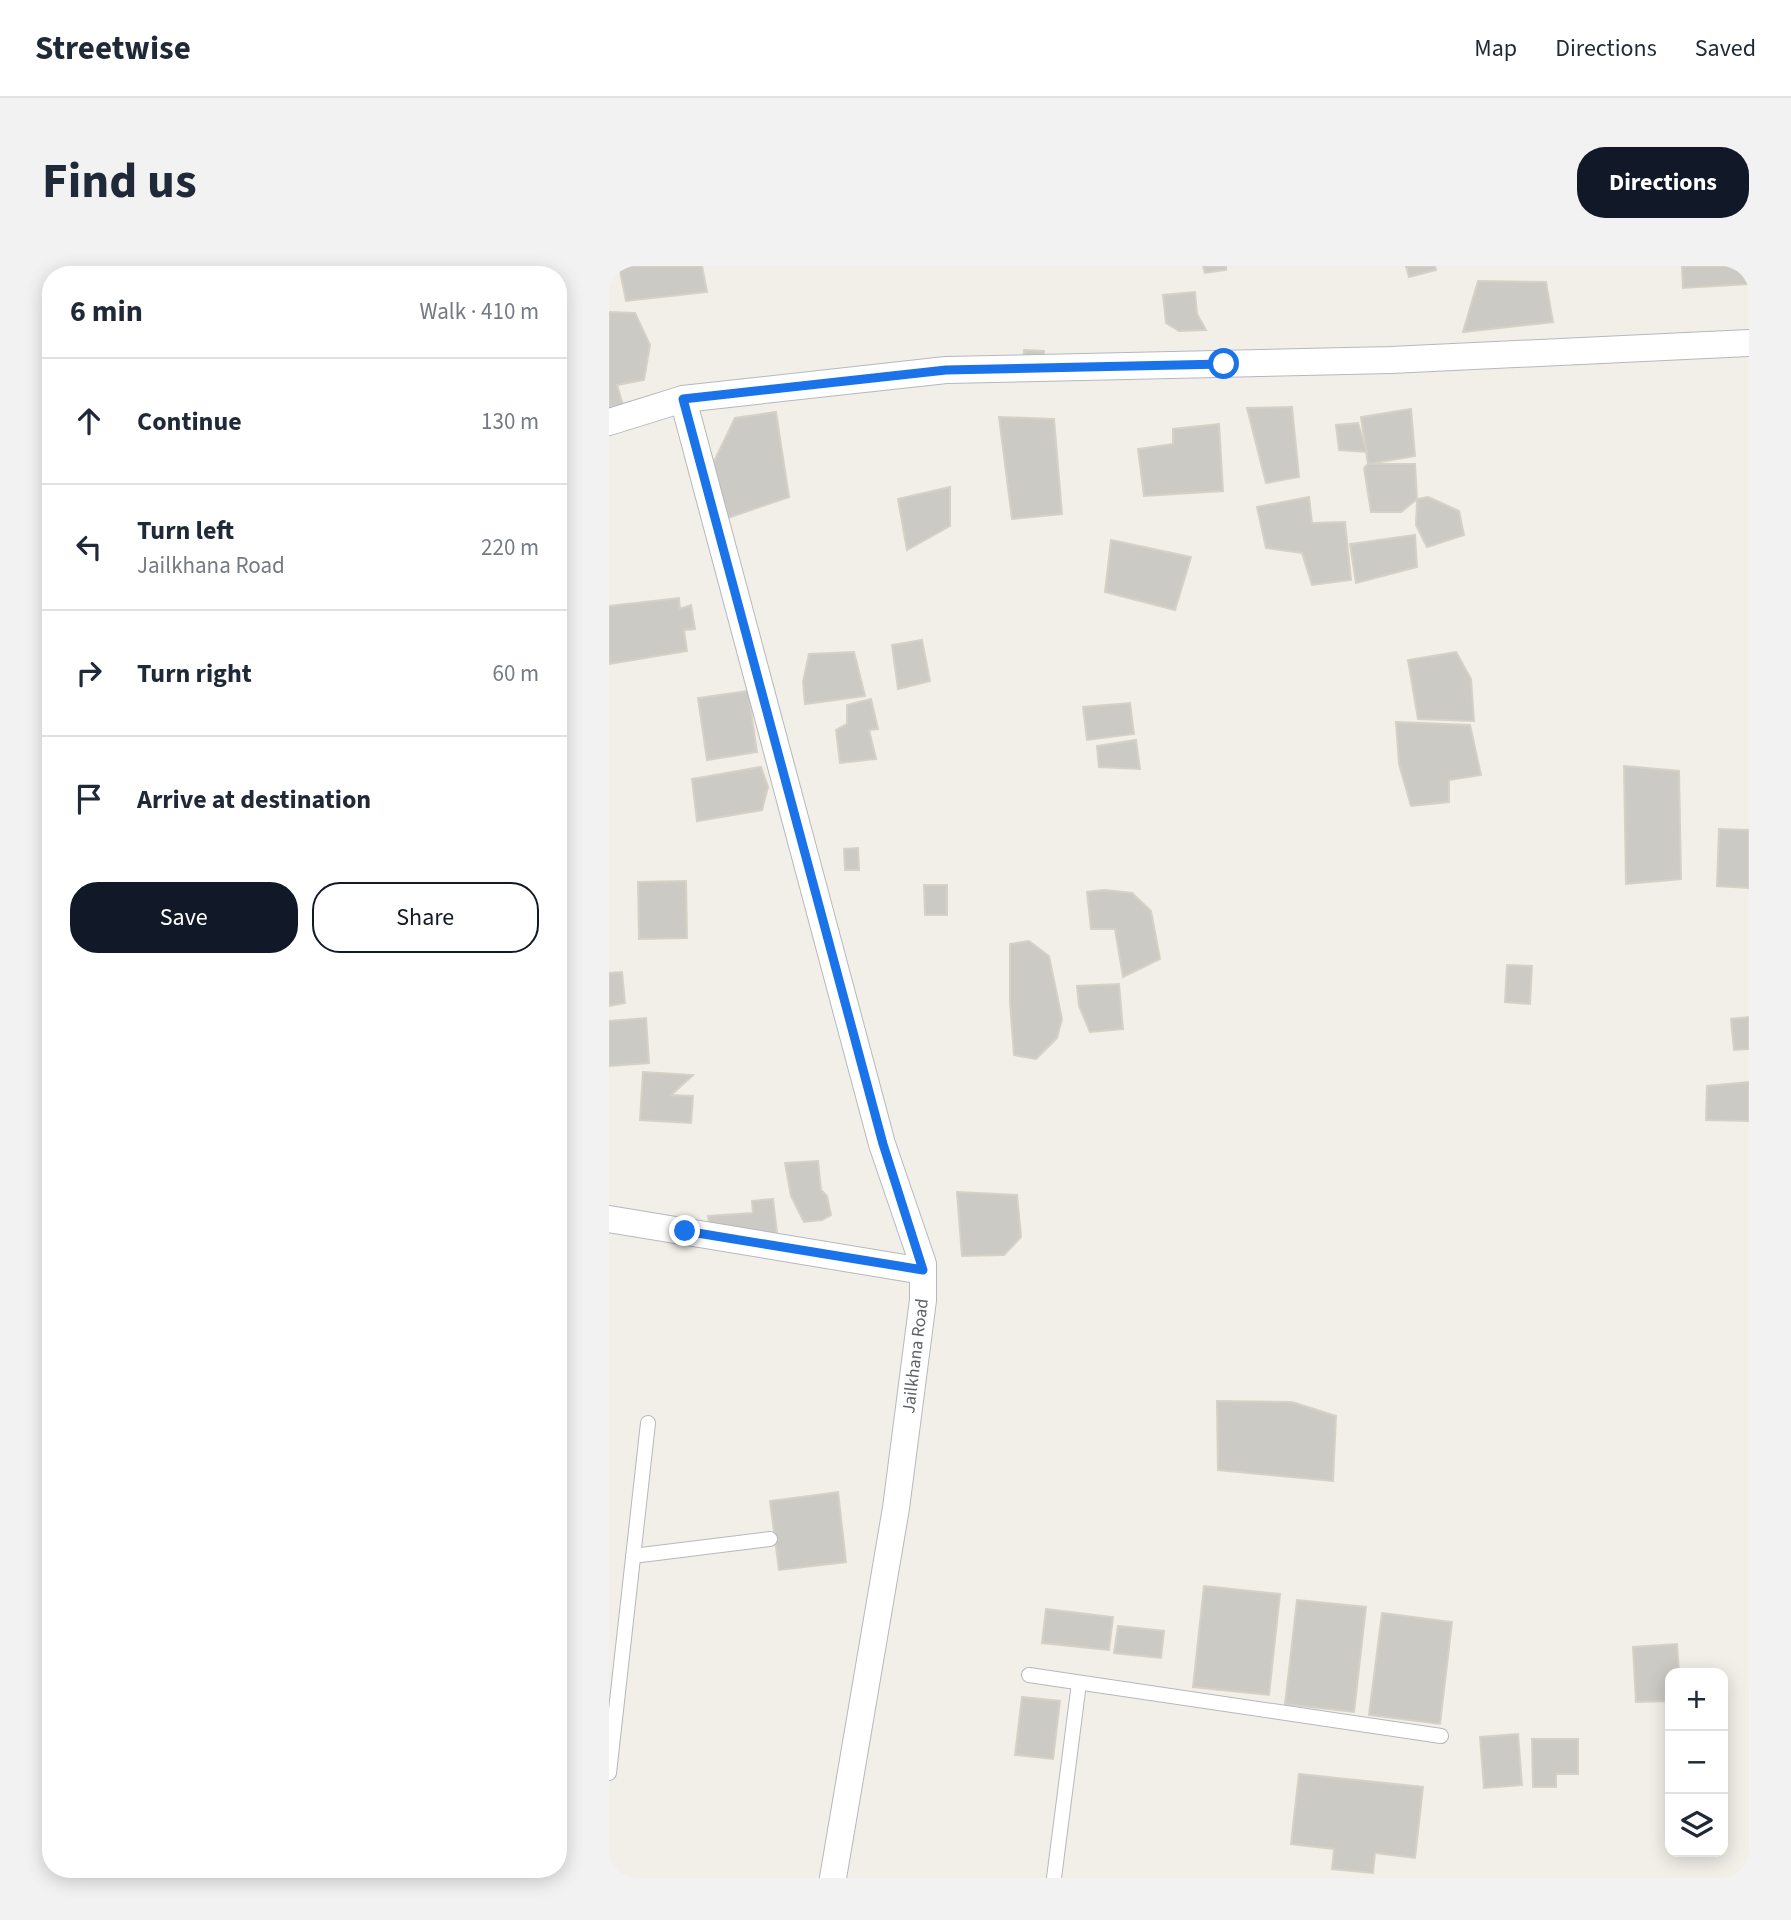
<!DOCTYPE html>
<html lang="en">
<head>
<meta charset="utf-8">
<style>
	:root { --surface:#fff; --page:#f2f2f3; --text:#1f2937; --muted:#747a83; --line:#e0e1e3; --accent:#111827 }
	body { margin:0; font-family:"Source Sans 3",sans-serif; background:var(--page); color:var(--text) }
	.controls { position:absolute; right:21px; bottom:21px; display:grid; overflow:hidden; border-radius:14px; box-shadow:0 4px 18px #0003 }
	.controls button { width:63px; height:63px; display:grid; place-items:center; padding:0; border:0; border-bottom:2px solid var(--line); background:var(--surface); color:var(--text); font:35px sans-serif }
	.stop { position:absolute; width:21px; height:21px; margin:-16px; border:5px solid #1a73e8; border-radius:50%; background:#fff }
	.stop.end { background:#1a73e8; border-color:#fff; box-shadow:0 2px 7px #0008 }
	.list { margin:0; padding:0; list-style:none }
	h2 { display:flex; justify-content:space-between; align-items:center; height:91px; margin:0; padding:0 28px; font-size:30px }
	h2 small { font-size:23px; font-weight:400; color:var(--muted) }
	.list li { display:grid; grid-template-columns:46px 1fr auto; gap:21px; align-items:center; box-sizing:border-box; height:126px; padding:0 28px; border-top:2px solid var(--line) }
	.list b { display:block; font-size:26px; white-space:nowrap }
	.list p { margin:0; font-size:23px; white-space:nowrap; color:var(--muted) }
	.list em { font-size:23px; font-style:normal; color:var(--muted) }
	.actions { display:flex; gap:14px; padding:21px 28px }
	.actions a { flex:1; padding:16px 0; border:2px solid var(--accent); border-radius:28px; text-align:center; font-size:24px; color:var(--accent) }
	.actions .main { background:var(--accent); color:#fff }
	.icon { flex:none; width:38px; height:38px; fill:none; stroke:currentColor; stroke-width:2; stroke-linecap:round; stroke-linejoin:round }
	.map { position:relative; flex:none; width:1140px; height:1612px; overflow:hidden; border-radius:28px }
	header { display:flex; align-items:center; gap:42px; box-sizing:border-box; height:98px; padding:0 35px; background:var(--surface); border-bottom:2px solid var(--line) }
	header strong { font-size:33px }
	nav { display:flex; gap:38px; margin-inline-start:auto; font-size:24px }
	.intro { display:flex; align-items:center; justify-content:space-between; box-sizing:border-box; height:168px; padding:0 42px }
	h1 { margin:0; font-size:49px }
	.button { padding:18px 32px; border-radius:28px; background:var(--accent); color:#fff; font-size:24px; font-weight:700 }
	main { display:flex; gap:42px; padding:0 42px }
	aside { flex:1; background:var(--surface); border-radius:28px; box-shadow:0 4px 18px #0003 }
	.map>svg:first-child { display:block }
	.building { fill:#cccac5; stroke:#d6d1c6; stroke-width:2 }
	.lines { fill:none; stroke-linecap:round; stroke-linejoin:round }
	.service-casing { stroke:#b5b8bc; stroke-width:16 }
	.minor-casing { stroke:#b5b8bc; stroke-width:28 }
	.service { stroke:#fff; stroke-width:14 }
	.minor { stroke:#fff; stroke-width:26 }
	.route { stroke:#1a73e8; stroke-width:9 }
	.labels { text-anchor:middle; stroke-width:6; stroke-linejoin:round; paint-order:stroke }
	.street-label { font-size:18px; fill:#5f6368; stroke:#fff }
</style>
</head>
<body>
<header>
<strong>Streetwise</strong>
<nav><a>Map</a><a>Directions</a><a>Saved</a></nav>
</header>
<div class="intro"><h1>Find us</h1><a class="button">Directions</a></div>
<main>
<aside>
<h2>6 min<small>Walk · 410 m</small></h2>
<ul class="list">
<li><svg class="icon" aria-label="ahead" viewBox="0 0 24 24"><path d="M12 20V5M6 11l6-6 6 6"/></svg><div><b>Continue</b></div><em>130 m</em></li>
<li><svg class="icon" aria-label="left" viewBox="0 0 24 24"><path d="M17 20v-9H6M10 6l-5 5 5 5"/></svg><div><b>Turn left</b><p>Jailkhana Road</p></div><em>220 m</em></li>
<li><svg class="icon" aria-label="right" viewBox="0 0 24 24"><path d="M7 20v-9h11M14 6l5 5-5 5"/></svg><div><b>Turn right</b></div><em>60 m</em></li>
<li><svg class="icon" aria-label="arrive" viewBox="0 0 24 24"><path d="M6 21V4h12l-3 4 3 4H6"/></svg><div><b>Arrive at destination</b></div></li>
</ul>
<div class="actions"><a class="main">Save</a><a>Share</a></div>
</aside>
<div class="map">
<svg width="1140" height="1612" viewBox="0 0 1140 1612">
	<rect width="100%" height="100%" fill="#f1efe8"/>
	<g class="building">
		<polygon points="10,0 93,0 98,26 17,35"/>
		<polygon points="594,0 617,0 617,4 596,7"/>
		<polygon points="797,0 826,0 827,4 800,11"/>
		<polygon points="1073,0 1140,0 1140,18 1074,22"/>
		<polygon points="869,15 937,16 944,56 854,66"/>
		<polygon points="586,26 588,48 597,64 570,65 557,57 554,29"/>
		<polygon points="0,46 26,47 41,79 35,114 8,119 14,139 0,141"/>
		<polygon points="415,84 435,85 434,98 415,97"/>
		<polygon points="683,141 690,211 657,217 638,142"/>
		<polygon points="802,143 806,190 759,198 752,151"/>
		<polygon points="167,146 180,231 107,256 96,214 126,152"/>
		<polygon points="390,151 445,153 453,248 403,253"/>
		<polygon points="749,157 758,186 730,184 727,159"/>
		<polygon points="610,158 614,225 535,230 529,183 564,178 564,163"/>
		<polygon points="759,198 806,198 808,233 792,246 762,246 755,202"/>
		<polygon points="341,221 341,260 298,284 289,233"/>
		<polygon points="700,231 703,257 736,256 742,314 703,319 693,287 657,282 648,241"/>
		<polygon points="819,231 850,245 855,269 818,281 807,259 808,233"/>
		<polygon points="806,269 808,301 747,317 741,278"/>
		<polygon points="502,274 582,291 566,344 496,326"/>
		<polygon points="70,332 71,343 82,339 86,363 75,364 78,385 0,398 0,340"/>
		<polygon points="313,374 321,415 289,423 283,379"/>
		<polygon points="245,386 256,430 196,438 194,416 200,388"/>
		<polygon points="847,386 862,413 865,455 809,453 799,394"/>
		<polygon points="139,425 148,486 98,494 89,432"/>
		<polygon points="262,433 269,463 260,464 267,493 231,497 227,464 238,458 238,439"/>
		<polygon points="521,437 525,468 478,474 474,441"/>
		<polygon points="787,456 861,459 872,509 840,514 840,536 802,540 790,498"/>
		<polygon points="527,474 531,503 490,501 488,480"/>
		<polygon points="1015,500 1070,505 1072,613 1017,618"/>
		<polygon points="152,501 159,521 153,544 88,555 83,513"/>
		<polygon points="1110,563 1140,564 1140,622 1108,620"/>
		<polygon points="249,582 250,604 236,604 235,583"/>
		<polygon points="77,615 78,672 30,673 29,616"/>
		<polygon points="315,619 338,619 338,649 316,649"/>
		<polygon points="496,624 523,627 542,645 551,693 514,711 506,663 482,663 478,626"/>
		<polygon points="420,675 440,690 453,753 448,772 427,793 405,789 401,736 401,678"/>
		<polygon points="898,699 923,700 921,738 896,736"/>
		<polygon points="13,706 16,737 0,740 0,707"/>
		<polygon points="510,718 514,763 481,766 470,740 468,720"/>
		<polygon points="1140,751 1140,783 1125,784 1122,753"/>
		<polygon points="37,752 40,797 0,800 0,755"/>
		<polygon points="34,806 84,809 62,829 84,830 82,857 31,854"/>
		<polygon points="1140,816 1140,855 1097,854 1098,820"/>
		<polygon points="209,895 212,924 218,930 222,949 213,954 195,956 182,930 176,897"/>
		<polygon points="348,926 408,929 412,971 395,989 353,990"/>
		<polygon points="164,933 168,967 155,971 102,969 99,950 144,947 143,935"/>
		<polygon points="608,1135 683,1136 727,1150 724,1215 609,1204"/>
		<polygon points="229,1226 237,1296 170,1304 161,1235"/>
		<polygon points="595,1320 671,1328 660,1429 584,1421"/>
		<polygon points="688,1334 757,1341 745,1446 676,1438"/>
		<polygon points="437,1343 504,1351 500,1384 433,1377"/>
		<polygon points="773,1347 843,1356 831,1458 760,1449"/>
		<polygon points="509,1360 555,1365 552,1392 505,1387"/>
		<polygon points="1068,1378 1070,1407 1061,1407 1061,1435 1027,1436 1024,1381"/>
		<polygon points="413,1431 451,1435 444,1493 406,1489"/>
		<polygon points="909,1468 913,1519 875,1522 871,1471"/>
		<polygon points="923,1473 969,1473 969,1508 947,1508 947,1521 924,1521"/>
		<polygon points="690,1508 814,1521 806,1592 766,1587 764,1607 723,1603 725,1583 682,1578"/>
	</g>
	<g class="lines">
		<defs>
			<g id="service">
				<polyline points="24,1290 161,1273"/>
				<polyline points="420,1409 832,1470"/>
				<polyline points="0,1507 39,1157"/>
				<polyline points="445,1612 470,1417"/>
			</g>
			<g id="minor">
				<polyline points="74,133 273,878 314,998 314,1034 287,1242 224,1612"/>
				<polyline points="0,156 74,133 337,104 782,94 1140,77"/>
				<polyline points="0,953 314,1005"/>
			</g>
		</defs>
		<use href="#service" class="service-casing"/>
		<use href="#minor" class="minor-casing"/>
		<use href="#service" class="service"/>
		<use href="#minor" class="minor"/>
	</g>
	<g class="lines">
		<polyline class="route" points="76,965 314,1004 274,878 74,133 337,104 615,98"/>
	</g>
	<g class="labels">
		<g class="street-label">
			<text transform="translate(306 1090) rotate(-83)" y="6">Jailkhana Road</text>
		</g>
	</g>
</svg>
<div class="controls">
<button>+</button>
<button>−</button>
<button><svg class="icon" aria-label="layers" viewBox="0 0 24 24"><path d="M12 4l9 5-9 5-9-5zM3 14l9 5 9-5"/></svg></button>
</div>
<div class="stop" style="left:615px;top:98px"></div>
<div class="stop end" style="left:76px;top:965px"></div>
</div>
</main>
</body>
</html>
